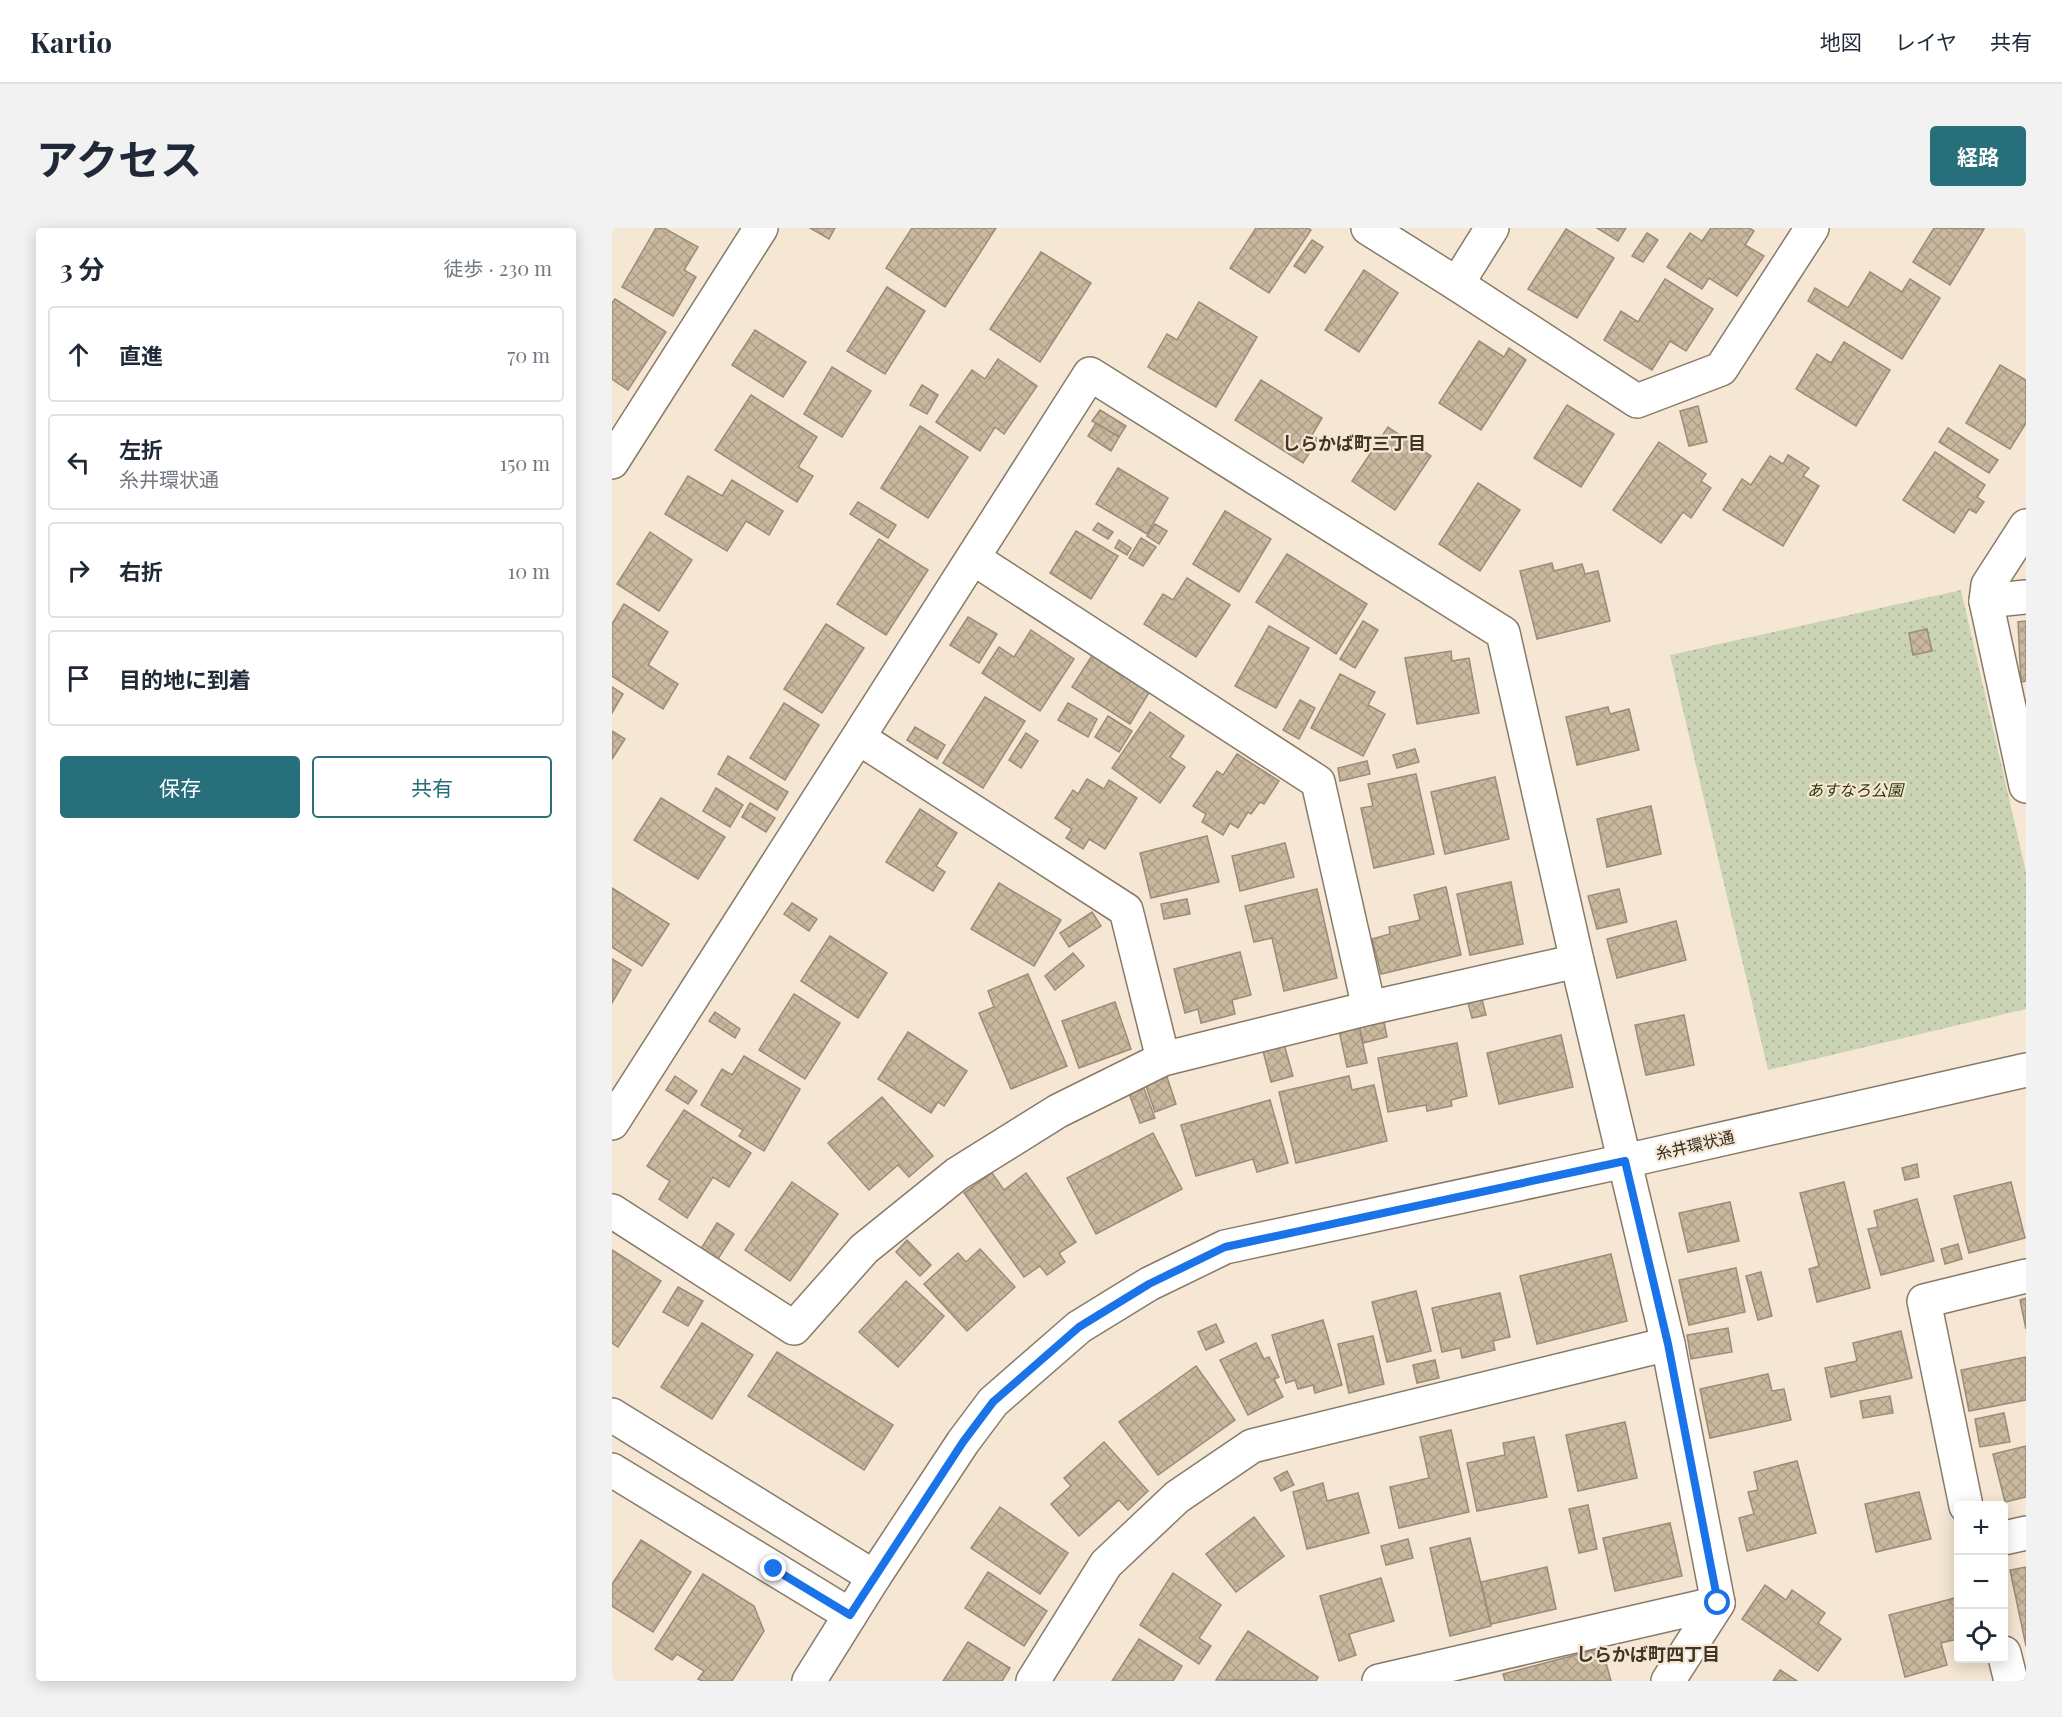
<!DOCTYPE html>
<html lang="ja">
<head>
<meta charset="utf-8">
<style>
	:root { --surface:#fff; --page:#f2f2f3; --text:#1f2937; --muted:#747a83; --line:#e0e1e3; --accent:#276f7b }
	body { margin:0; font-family:"Playfair Display","Noto Sans JP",serif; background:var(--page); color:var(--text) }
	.controls { position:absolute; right:18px; bottom:18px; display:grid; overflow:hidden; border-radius:6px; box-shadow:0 3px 15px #0003 }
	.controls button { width:54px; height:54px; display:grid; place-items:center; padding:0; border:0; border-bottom:2px solid var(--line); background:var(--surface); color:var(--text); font:30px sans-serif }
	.stop { position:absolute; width:18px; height:18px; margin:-14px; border:4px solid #1a73e8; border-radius:50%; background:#fff }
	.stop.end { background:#1a73e8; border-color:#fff; box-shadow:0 2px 6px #0008 }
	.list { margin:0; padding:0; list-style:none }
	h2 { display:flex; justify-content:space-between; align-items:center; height:78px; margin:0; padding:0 24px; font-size:26px }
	h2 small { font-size:20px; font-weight:400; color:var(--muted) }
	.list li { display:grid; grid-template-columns:39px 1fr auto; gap:18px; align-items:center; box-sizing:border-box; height:96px; margin:0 12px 12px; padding:0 12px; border:2px solid var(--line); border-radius:6px }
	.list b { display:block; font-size:22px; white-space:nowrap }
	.list p { margin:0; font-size:20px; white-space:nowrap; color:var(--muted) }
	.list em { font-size:20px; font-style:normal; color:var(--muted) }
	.actions { display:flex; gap:12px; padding:18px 24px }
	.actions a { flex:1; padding:14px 0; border:2px solid var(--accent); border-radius:6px; text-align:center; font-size:21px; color:var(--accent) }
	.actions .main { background:var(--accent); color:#fff }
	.icon { flex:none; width:33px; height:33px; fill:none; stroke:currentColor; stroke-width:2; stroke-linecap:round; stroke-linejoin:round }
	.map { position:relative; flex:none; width:1414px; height:1453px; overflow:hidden; border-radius:6px }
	header { display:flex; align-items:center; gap:36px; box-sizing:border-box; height:84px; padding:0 30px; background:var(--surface); border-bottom:2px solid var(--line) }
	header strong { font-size:28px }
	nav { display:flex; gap:33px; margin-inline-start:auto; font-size:21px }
	.intro { display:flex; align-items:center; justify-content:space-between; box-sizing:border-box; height:144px; padding:0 36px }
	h1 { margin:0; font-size:42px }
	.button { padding:15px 27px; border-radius:6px; background:var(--accent); color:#fff; font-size:21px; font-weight:700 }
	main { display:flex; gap:36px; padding:0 36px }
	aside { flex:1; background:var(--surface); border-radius:6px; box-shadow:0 3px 15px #0003 }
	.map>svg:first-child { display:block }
	.park { fill:url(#park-dots) }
	.building { fill:url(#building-cross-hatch); stroke:#998d7a; stroke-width:1.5 }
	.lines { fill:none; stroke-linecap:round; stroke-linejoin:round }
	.minor-casing { stroke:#877a68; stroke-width:36 }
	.tertiary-casing { stroke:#877a68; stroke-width:36 }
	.minor { stroke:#fff; stroke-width:33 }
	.tertiary { stroke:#fff; stroke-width:33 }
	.route { stroke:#1a73e8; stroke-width:8 }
	.labels { text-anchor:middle; stroke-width:4.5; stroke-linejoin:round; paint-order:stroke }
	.park-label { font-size:16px; font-style:italic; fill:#2f3804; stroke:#f5e7d3 }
	.street-label { font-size:16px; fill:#322c25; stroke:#f5e7d3 }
	.neighbourhood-label { font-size:18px; font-weight:bold; fill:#413526; stroke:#f5e7d3 }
</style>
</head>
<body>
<header>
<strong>Kartio</strong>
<nav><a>地図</a><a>レイヤ</a><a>共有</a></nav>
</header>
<div class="intro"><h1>アクセス</h1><a class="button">経路</a></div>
<main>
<aside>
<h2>3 分<small>徒歩 · 230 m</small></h2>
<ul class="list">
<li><svg class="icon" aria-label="ahead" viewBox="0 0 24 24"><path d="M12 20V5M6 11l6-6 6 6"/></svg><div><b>直進</b></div><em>70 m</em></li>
<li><svg class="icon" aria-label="left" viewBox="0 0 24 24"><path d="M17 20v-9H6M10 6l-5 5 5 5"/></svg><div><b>左折</b><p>糸井環状通</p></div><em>150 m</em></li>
<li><svg class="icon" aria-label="right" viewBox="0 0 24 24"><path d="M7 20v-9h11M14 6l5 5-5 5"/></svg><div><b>右折</b></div><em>10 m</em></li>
<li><svg class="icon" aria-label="arrive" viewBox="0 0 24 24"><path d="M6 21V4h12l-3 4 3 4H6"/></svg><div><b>目的地に到着</b></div></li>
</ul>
<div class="actions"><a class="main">保存</a><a>共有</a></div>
</aside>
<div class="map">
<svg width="1414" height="1453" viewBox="0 0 1414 1453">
	<defs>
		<pattern id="park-dots" width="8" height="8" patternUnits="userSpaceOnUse" patternTransform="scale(1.5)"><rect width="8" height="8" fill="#cbd3b5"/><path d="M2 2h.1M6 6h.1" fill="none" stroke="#afb59c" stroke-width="1.8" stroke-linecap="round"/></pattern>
		<pattern id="building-cross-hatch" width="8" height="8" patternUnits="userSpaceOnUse" patternTransform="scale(1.5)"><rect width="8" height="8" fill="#c9b89d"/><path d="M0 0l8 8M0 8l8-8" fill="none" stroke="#ad9e87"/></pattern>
	</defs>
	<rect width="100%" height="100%" fill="#f5e7d3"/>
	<polygon class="park" points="1349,362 1414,644 1414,781 1156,842 1058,427"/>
	<g class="building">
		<polygon points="44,0 52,0 86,19 72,42 84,49 61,88 10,59"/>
		<polygon points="198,0 223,0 217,11"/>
		<polygon points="300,0 384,0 333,79 274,40"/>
		<polygon points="644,0 696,0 699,2 657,65 618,40"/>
		<polygon points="985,0 1014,0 1006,13"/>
		<polygon points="1099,0 1137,0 1142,3 1133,17 1152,28 1125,68 1097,50 1090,61 1055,39 1078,5 1090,13"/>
		<polygon points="1322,0 1372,1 1338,57 1301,34"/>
		<polygon points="954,1 1002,30 965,90 916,61"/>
		<polygon points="1035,5 1046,12 1031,34 1020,28"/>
		<polygon points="700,12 711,19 693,45 682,38"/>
		<polygon points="429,24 479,55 428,134 378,101"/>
		<polygon points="752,42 786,65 747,124 713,102"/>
		<polygon points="1258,44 1290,64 1298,51 1328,70 1290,131 1196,73 1203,60 1236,80"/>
		<polygon points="1053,51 1101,81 1074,123 1058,113 1040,142 992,112 1009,83 1026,94"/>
		<polygon points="275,59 313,83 273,146 235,123"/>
		<polygon points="3,71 54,104 16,162 0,151 0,75"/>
		<polygon points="587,74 645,109 604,179 536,139 555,106 565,112"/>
		<polygon points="143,102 194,134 171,169 120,137"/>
		<polygon points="867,113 892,129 897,120 914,132 869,202 827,175"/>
		<polygon points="1232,114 1278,142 1244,198 1184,161 1205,126 1219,135"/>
		<polygon points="386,131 425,158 392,206 383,199 368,223 324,194 360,142 373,151"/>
		<polygon points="1388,137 1414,152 1414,195 1398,221 1354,195"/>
		<polygon points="220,139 259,163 230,209 192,186"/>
		<polygon points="649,152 710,190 700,207 706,211 691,235 623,192"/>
		<polygon points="310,157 326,167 315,186 298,177"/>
		<polygon points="139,167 205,209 186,239 201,248 185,274 103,222"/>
		<polygon points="955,177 1002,206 969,259 922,230"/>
		<polygon points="1086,178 1095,214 1077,218 1068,183"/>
		<polygon points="488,182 514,198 507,209 480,193"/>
		<polygon points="484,195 507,209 499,223 476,208"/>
		<polygon points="308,198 356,229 316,290 269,260"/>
		<polygon points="776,199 819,228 783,282 740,253"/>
		<polygon points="1336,200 1386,232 1377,245 1327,214"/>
		<polygon points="1047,214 1094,246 1089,253 1099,260 1079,290 1071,284 1049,315 1001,282"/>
		<polygon points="1323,224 1373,257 1365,269 1372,274 1364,285 1357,281 1342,305 1291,272"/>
		<polygon points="1176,227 1197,240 1191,248 1207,258 1171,318 1111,282 1130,251 1139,257 1158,228 1171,236"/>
		<polygon points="506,240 556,270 535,306 484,276"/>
		<polygon points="76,248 110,268 120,252 171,283 157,307 134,293 115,323 53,286"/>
		<polygon points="866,255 908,282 868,343 827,316"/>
		<polygon points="246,274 284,297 276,310 238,286"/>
		<polygon points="613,283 659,311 627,364 581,336"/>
		<polygon points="486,295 501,304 496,311 481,302"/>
		<polygon points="543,296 555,303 547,316 535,308"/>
		<polygon points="464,303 506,328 479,371 438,345"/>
		<polygon points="38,304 80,332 47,383 5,356"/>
		<polygon points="529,310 544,319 531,338 517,330"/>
		<polygon points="267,311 316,342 274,407 225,376"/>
		<polygon points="507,312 519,320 515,327 503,320"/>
		<polygon points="675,326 755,376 724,426 644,374"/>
		<polygon points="940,335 942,343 970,336 973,346 986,343 998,393 925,411 908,343"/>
		<polygon points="575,350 618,377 584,429 532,396 551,366 561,372"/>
		<polygon points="12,376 56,404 36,437 66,456 51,481 0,448 0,396"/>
		<polygon points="356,389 385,406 367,435 338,417"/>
		<polygon points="751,393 766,402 743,440 728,431"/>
		<polygon points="1414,393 1414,453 1409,454 1406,394"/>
		<polygon points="214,396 252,420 210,485 172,461"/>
		<polygon points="657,398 697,420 664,480 623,458"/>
		<polygon points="1315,401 1320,423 1301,427 1297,405"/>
		<polygon points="419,402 462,431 428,483 370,445 387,419 402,429"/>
		<polygon points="839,423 840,433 857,430 867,485 805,496 793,430"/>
		<polygon points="481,426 538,463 518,496 460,459"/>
		<polygon points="728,446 763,464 756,477 773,486 751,528 699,500"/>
		<polygon points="0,459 11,466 0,485"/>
		<polygon points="373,469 413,493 371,560 331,535"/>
		<polygon points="688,472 703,480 687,511 671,502"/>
		<polygon points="172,475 207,497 173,552 138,530"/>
		<polygon points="456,475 485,491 476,509 446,492"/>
		<polygon points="996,479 998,486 1017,481 1027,522 965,537 954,489"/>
		<polygon points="538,484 572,508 558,529 573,539 548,575 500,540"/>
		<polygon points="496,488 520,503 507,524 483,509"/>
		<polygon points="303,499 333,517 325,531 295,512"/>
		<polygon points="0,503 13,511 0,531"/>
		<polygon points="414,505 426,513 409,540 397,532"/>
		<polygon points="803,521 807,534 785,540 781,527"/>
		<polygon points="625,526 667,553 652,576 648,574 639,586 636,584 626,600 618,595 611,607 590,594 594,586 581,578 605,543 611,547"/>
		<polygon points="116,528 176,564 165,582 106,546"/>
		<polygon points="755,533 758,546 728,553 726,540"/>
		<polygon points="804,546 822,626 762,640 749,580 761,578 756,556"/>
		<polygon points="883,549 897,611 833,626 819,564"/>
		<polygon points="475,551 492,561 497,552 525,570 493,621 477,611 471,621 454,610 460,601 443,590 461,562 466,566"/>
		<polygon points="104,560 131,577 118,599 91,583"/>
		<polygon points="49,570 113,609 86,651 22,612"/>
		<polygon points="138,575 163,590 154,604 130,589"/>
		<polygon points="1039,578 1049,626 995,639 985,591"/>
		<polygon points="308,581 345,605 324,638 333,644 321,663 274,634"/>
		<polygon points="595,608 607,654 539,670 528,625"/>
		<polygon points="673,615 682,649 628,663 620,628"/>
		<polygon points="899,654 911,716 858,727 845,666"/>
		<polygon points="387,655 449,692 422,738 359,701"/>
		<polygon points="834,659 849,727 769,746 760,711 778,706 777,699 808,692 802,667"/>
		<polygon points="0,660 57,696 30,738 0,719"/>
		<polygon points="705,661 725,750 672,763 660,710 642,714 633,678"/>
		<polygon points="1007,661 1015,694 985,701 976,668"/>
		<polygon points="575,671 578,686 552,691 549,676"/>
		<polygon points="180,675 205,691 197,703 172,686"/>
		<polygon points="480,684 489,698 457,719 448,705"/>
		<polygon points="1064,693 1074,732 1005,750 995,711"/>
		<polygon points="218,708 275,745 246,790 189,753"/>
		<polygon points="628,724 639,767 620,772 623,786 589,795 586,781 573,785 562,741"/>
		<polygon points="461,725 472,738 443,762 433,748"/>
		<polygon points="0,731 19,742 0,775"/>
		<polygon points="416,746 455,838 399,861 367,785 382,779 376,763"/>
		<polygon points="182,766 228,795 193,851 147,822"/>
		<polygon points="869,768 874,787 860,790 855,771"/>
		<polygon points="503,774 519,821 467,840 450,793"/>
		<polygon points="103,784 128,801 123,810 97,793"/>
		<polygon points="770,784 775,809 751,815 745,789"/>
		<polygon points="1072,787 1082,837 1034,847 1023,797"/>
		<polygon points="745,789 755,835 735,839 725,793"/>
		<polygon points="296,804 355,843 332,878 326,874 319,885 266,851"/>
		<polygon points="949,807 961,859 887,876 875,825"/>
		<polygon points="670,809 681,848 659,854 649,815"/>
		<polygon points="845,815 855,868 839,872 840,878 815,883 814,877 776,884 766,830"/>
		<polygon points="132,828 188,861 152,923 127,908 131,902 89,877 110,841 120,847"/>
		<polygon points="553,843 564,876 543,884 531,850"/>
		<polygon points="63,848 85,863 76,876 54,862"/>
		<polygon points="737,848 740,862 762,857 775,913 684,935 667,864"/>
		<polygon points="531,858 543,890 528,895 516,863"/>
		<polygon points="270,869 321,928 297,949 286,937 257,962 216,915"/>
		<polygon points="658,872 676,935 645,944 641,931 584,948 569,897"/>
		<polygon points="72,882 139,925 117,959 101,949 75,990 47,971 58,953 35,938"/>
		<polygon points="541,905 570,961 484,1006 455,950"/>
		<polygon points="1305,936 1307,949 1293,952 1290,940"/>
		<polygon points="380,945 392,962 414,945 464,1014 447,1025 453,1034 435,1047 428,1038 412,1049 352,965"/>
		<polygon points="180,954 226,986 178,1053 133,1022"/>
		<polygon points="1232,954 1258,1060 1205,1074 1197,1041 1207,1038 1188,965"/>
		<polygon points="1399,954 1413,1010 1357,1025 1342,968"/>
		<polygon points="1305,971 1322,1033 1269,1047 1256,1001 1266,999 1262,983"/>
		<polygon points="1118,974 1127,1013 1076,1024 1067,985"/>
		<polygon points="105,995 122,1006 104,1034 87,1024"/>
		<polygon points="295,1012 319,1037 308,1048 284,1024"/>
		<polygon points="1346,1016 1350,1031 1333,1036 1329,1021"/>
		<polygon points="368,1021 403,1059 355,1103 312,1056 346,1025 354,1034"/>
		<polygon points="0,1022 49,1053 6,1119 0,1115"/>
		<polygon points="999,1026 1015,1093 925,1116 908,1048"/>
		<polygon points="1124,1040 1133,1084 1077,1097 1067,1052"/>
		<polygon points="1149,1044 1160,1088 1146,1092 1134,1048"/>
		<polygon points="294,1053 332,1088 286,1139 247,1104"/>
		<polygon points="66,1059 91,1073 76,1098 51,1084"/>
		<polygon points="804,1063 819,1123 775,1134 760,1074"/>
		<polygon points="888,1065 898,1109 881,1113 883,1122 850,1130 848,1120 830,1124 820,1080"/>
		<polygon points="1414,1070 1414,1101 1408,1072"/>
		<polygon points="711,1092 730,1157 703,1165 701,1157 686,1161 683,1152 674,1155 660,1107"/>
		<polygon points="90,1095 141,1127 100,1191 49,1159"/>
		<polygon points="604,1096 612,1114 594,1122 586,1104"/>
		<polygon points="1116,1100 1120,1124 1079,1131 1075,1107"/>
		<polygon points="1289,1103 1300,1150 1219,1169 1213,1140 1245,1133 1241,1115"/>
		<polygon points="761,1108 772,1156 737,1165 726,1116"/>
		<polygon points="644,1115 652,1131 657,1129 667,1149 662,1151 671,1169 636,1187 608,1132"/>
		<polygon points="165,1124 281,1197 252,1242 136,1168"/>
		<polygon points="1414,1129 1414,1172 1357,1183 1349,1142"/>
		<polygon points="823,1132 827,1150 805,1155 801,1137"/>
		<polygon points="584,1138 623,1192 546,1247 507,1194"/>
		<polygon points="1156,1146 1160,1163 1172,1161 1179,1192 1098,1210 1088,1161"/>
		<polygon points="1278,1168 1281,1185 1251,1190 1248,1173"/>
		<polygon points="1392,1185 1398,1214 1368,1219 1363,1191"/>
		<polygon points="1013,1194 1025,1250 966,1263 954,1207"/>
		<polygon points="839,1202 857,1284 787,1300 778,1259 817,1250 808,1209"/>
		<polygon points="922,1209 935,1269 865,1283 855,1235 893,1227 891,1215"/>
		<polygon points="492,1214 536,1263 516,1282 507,1272 467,1308 439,1276 459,1258 452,1250"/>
		<polygon points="1414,1218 1414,1269 1393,1274 1381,1226"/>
		<polygon points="1185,1233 1204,1305 1135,1323 1127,1290 1142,1286 1136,1264 1146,1262 1142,1244"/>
		<polygon points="675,1243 682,1257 669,1263 662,1250"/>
		<polygon points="711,1255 715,1273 746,1265 757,1305 695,1321 681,1264"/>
		<polygon points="1307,1264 1319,1311 1264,1324 1253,1276"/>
		<polygon points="976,1277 985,1321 967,1325 957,1281"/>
		<polygon points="388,1279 456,1325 428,1366 359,1320"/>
		<polygon points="642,1289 672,1328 624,1364 594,1326"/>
		<polygon points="1058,1295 1070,1348 1003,1363 991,1310"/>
		<polygon points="858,1310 879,1398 838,1408 818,1320"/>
		<polygon points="796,1311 801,1330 774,1337 769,1318"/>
		<polygon points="29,1312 79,1344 41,1404 0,1378 0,1356"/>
		<polygon points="935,1339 944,1381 879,1396 869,1354"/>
		<polygon points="1414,1339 1414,1418 1398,1342"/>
		<polygon points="376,1344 435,1383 412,1418 353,1380"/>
		<polygon points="561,1345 609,1377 587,1410 599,1418 587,1436 528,1397"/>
		<polygon points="91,1346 142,1378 152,1403 120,1453 90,1453 86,1451 92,1443 65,1426 60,1432 43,1421"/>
		<polygon points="769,1350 782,1393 737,1406 744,1427 727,1433 708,1368"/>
		<polygon points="1153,1357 1174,1372 1180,1362 1213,1385 1206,1395 1229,1411 1206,1443 1130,1391"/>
		<polygon points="1343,1370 1346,1385 1346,1411 1329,1415 1335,1437 1293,1449 1277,1387"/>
		<polygon points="636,1403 706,1449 704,1453 604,1452"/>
		<polygon points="527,1411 570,1438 561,1453 500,1453"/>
		<polygon points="356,1414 398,1440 390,1453 331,1453"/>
		<polygon points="990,1420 999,1453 893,1453 891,1446"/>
		<polygon points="1168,1442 1185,1453 1161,1453"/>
	</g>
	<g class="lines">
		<defs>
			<g id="minor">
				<polyline points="756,0 845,56 1025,173 1109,141 1200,0"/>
				<polyline points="845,56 880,0"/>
				<polyline points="0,234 149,0"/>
				<polyline points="1414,298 1376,357 1374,373 1414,558"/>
				<polyline points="361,330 706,554 757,780"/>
				<polyline points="1374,373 1414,369"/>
				<polyline points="247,510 514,682 551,831"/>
				<polyline points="0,895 478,146 891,405 965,733 1056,1116 1106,1375 1056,1453"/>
				<polyline points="0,983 182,1100 252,1021 345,946 446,883 551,831 757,780 965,733"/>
				<polyline points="1354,1278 1312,1073 1414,1048"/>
				<polyline points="1392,1310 1414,1305"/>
				<polyline points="1392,1425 1399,1453"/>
				<polyline points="421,1453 494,1336 565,1269 640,1218 1056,1116"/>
				<polyline points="767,1453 1106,1375"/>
			</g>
			<g id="tertiary">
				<polyline points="0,1187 262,1349"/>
				<polyline points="0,1242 238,1387"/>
				<polyline points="197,1453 262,1349 351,1214 381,1174 467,1099 537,1056 613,1019 1013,933 1414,842"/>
			</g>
		</defs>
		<use href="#minor" class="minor-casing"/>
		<use href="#tertiary" class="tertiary-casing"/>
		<use href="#minor" class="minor"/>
		<use href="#tertiary" class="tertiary"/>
	</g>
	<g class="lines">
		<polyline class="route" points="162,1341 238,1387 351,1214 381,1174 467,1099 537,1056 613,1019 1013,933 1056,1116 1106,1375"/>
	</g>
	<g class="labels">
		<g class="park-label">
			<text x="1243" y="568">あすなろ公園</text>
		</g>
		<g class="street-label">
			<text transform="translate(1083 917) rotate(-13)" y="6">糸井環状通</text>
		</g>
		<g class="neighbourhood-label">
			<text x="742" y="222">しらかば町三丁目</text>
			<text x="1036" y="1433">しらかば町四丁目</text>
		</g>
	</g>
</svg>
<div class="controls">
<button>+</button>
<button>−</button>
<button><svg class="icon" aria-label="locate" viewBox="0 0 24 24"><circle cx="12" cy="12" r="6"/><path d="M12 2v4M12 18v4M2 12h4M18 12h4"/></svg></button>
</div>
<div class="stop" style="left:1106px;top:1375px"></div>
<div class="stop end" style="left:162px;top:1341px"></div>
</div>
</main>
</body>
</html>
